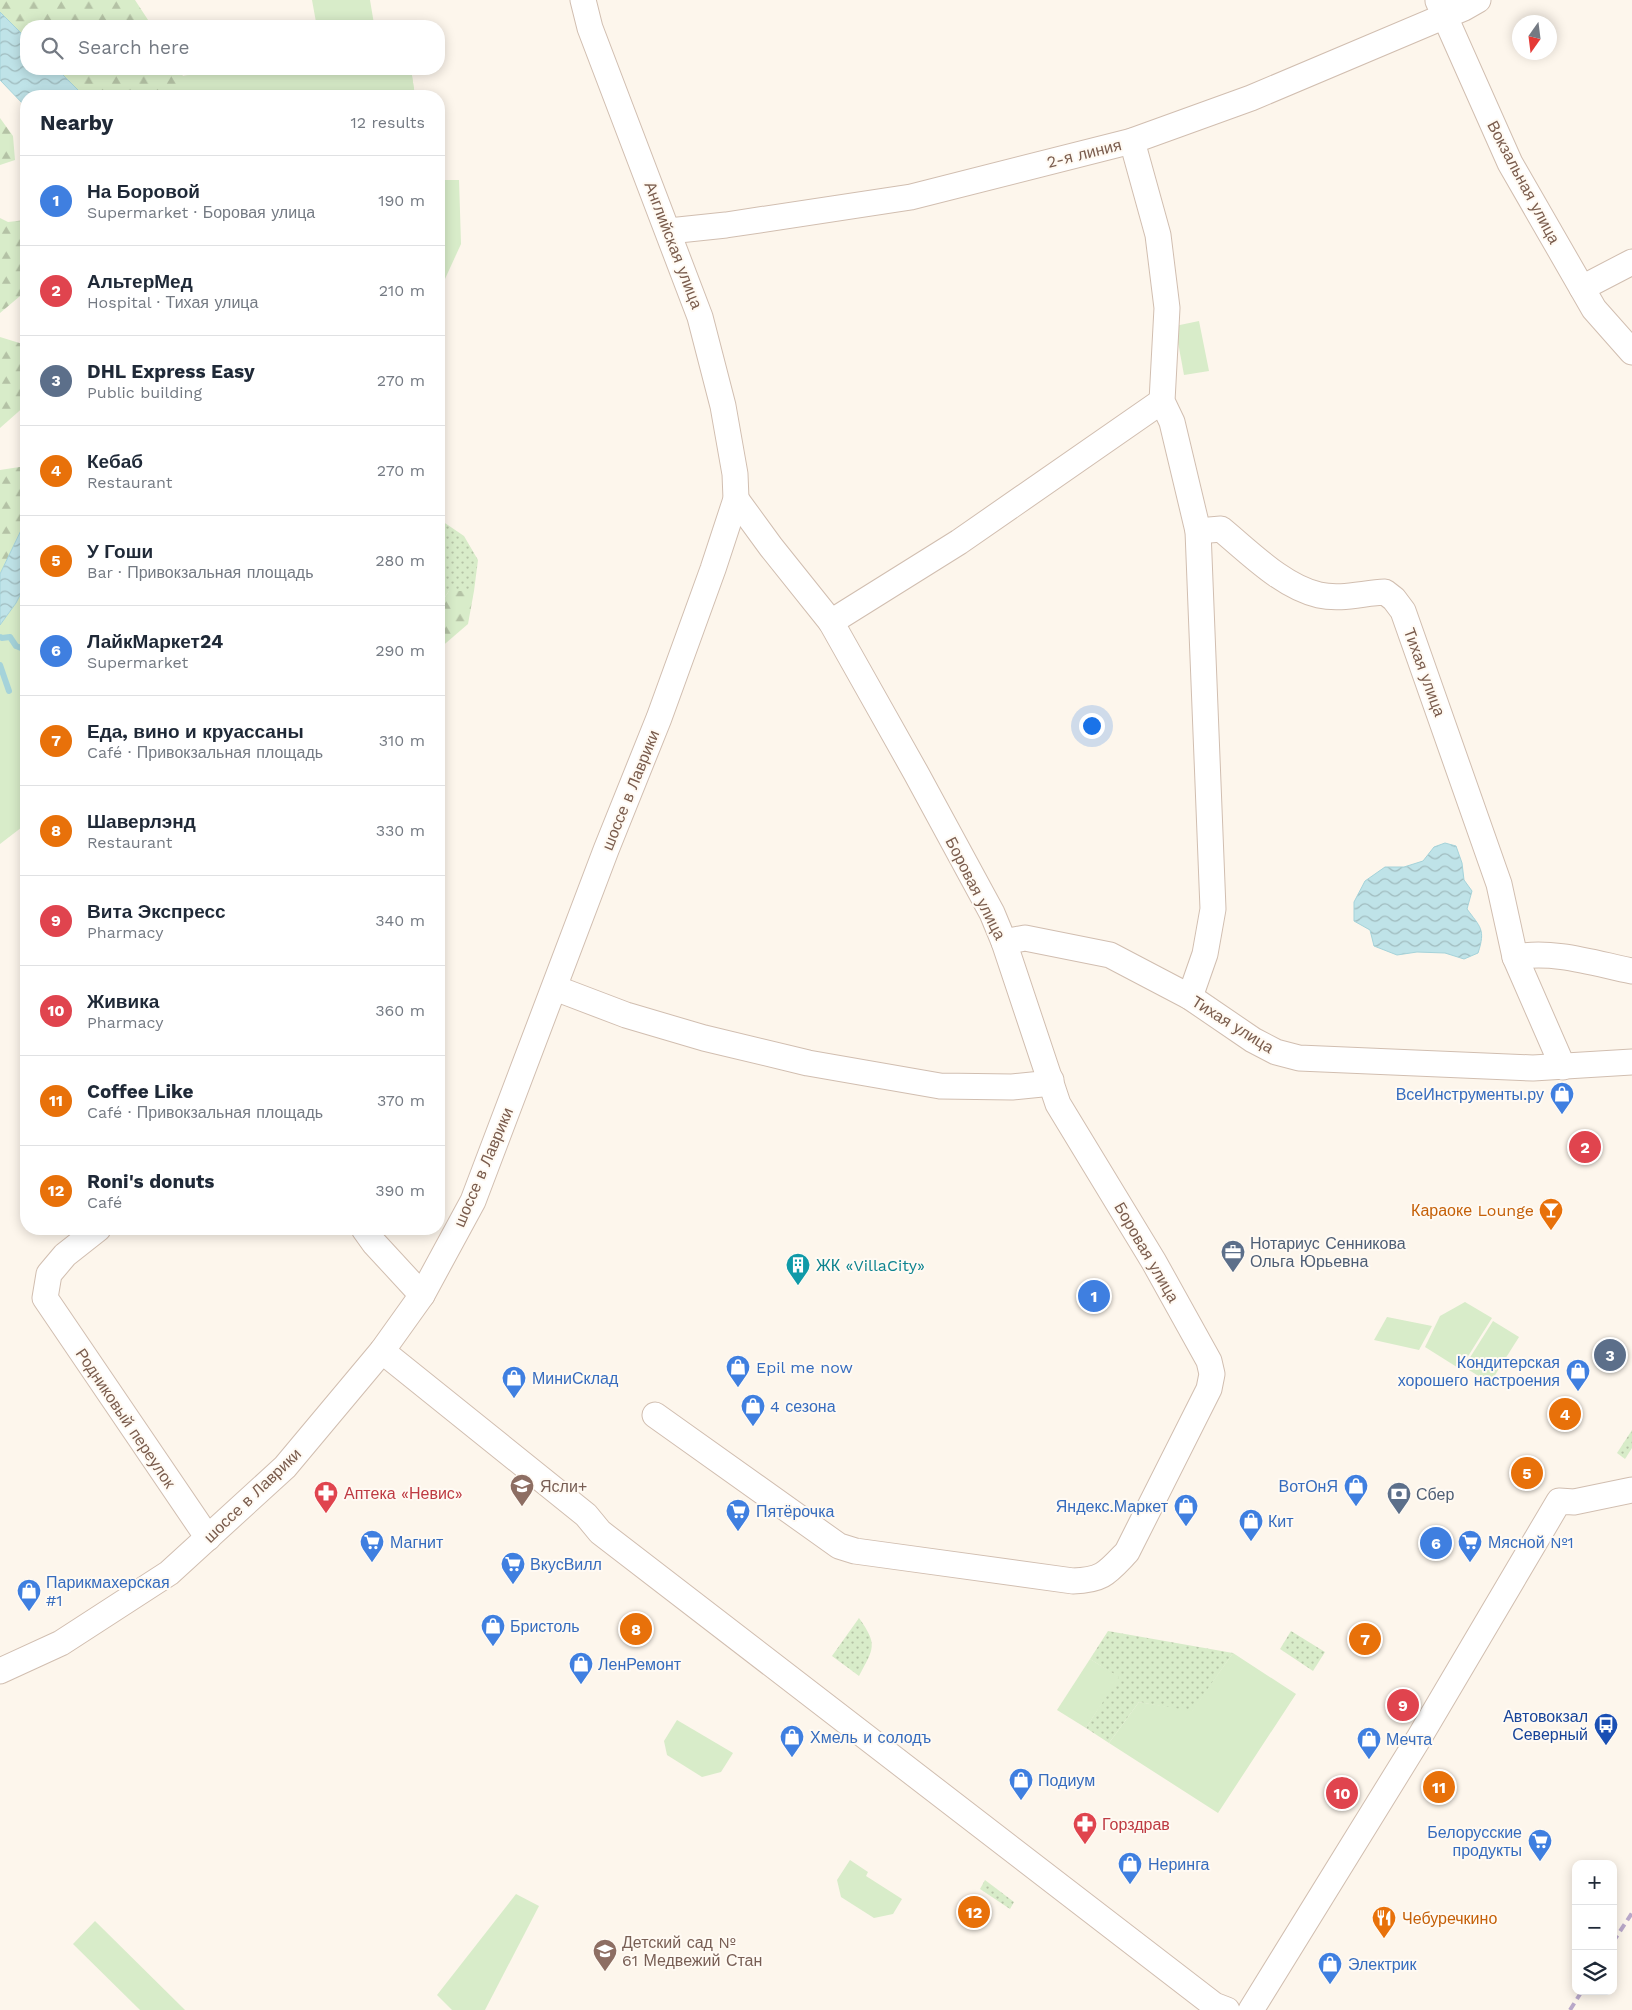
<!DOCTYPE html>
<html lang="en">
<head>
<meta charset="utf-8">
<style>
	:root { --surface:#fff; --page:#f2f2f3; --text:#1f2937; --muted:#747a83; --line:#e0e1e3; --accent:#ea580c }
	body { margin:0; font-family:"Work Sans",sans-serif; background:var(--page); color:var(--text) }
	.controls { position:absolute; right:15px; bottom:15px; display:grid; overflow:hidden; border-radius:10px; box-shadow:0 2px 12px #0003 }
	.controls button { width:45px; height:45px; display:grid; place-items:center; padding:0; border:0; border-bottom:1px solid var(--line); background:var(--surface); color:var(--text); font:25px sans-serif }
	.compass { position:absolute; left:1512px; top:15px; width:45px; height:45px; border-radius:50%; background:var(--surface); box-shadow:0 2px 12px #0003; rotate:194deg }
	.you { position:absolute; left:1091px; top:725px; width:18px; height:18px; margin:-12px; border:4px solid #fff; border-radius:50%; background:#1a73e8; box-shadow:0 0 0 8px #1a73e833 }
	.badge { display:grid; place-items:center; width:32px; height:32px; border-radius:50%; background:var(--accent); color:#fff; font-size:16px; font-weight:700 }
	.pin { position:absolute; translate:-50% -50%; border:2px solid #fff; box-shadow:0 1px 5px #0006 }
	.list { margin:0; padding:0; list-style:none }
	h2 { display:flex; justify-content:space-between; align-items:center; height:65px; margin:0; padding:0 20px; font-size:21px }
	h2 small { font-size:16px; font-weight:400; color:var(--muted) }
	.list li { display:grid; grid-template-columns:32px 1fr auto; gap:15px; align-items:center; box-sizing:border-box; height:90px; padding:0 20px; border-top:1px solid var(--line) }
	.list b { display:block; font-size:19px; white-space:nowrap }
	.list p { margin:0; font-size:16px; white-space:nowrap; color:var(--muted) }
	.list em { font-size:16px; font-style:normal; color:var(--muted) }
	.icon { flex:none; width:28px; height:28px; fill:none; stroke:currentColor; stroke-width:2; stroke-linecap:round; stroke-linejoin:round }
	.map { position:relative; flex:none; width:1632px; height:2010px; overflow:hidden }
	.search { position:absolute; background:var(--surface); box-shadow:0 2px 12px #0003; left:20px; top:20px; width:425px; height:55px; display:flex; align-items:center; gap:12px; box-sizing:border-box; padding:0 18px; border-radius:20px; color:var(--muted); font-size:19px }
	.panel { position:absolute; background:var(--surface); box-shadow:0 2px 12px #0003; left:20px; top:90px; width:425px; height:1145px; border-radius:20px }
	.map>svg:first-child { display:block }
	.grass { fill:url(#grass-dots) }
	.forest { fill:url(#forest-firs) }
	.park { fill:#d8ecc9 }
	.water { fill:url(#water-waves); stroke:#a5d3da }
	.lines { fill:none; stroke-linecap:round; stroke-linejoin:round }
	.stream { stroke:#a5d3da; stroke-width:6 }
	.minor-casing { stroke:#d1beb0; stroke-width:27 }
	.minor { stroke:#fff; stroke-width:25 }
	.rail { stroke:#b9a8c9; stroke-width:4; stroke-dasharray:8 5; stroke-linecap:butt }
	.labels { text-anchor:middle; stroke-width:4; stroke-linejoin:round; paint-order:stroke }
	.street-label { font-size:16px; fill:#7a5c4d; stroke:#fffaf3 }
	.shop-label { font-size:16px; fill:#366cbe; stroke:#fffaf3; text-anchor:start }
	.food-label { font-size:16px; fill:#c56008; stroke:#fffaf3; text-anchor:end }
	.service-label { font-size:16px; fill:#4e5e75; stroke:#fffaf3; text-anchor:start }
	.culture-label { font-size:16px; fill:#0d838f; stroke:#fffaf3; text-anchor:start }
	.education-label { font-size:16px; fill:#785e54; stroke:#fffaf3; text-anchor:start }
	.health-label { font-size:16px; fill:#be3a42; stroke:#fffaf3; text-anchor:start }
	.transit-label { font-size:16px; fill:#164399; stroke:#fffaf3; text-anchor:end }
</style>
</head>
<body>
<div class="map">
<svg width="1632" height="2010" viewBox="0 0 1632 2010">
	<defs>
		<pattern id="grass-dots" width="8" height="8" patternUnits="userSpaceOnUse" patternTransform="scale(1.25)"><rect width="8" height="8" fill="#d8ecc9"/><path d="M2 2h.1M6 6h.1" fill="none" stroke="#b4c2a5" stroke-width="1.8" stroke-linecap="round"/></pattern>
		<pattern id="forest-firs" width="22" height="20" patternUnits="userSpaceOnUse" patternTransform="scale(1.25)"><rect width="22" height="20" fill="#d8ecc9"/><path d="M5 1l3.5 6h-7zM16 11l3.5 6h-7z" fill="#b4c2a5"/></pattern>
		<pattern id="water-waves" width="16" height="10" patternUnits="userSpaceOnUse" patternTransform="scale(1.25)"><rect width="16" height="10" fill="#bfe3e8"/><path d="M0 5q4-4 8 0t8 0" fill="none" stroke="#a0bbbe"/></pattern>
	</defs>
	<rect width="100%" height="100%" fill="#fdf6ec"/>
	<g class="grass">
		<polygon points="439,519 464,536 478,560 474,591 449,591 439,606"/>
		<polygon points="1632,1430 1632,1448 1625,1459 1617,1453"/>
		<path d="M859,1618c19,27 15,30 0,58l-27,-20z"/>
		<polygon points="1108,1631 1233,1653 1192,1712 1139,1702 1109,1743 1086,1728 1118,1677 1090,1659"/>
		<polygon points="1291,1631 1325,1652 1313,1671 1280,1649"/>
		<polygon points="985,1880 1014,1902 1010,1909 980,1889"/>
	</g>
	<g class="forest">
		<polygon points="0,0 135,0 152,26 26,26 26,38 0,12"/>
		<polygon points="57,69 179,69 183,76 230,69 411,69 415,96 84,96"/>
		<polygon points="0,118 13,136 15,160 0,165"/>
		<polygon points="0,218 8,222 26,220 26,291 0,313"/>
		<polygon points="0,337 26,345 26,405 0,428"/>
		<polygon points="26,466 26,520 0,574 0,470"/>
		<polygon points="449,591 474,591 468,624 439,649 439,606"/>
	</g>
	<g class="park">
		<polygon points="312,0 370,0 374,24 404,23 405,26 298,26 316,22"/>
		<polygon points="230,69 411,69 415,96 166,96 183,76"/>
		<polygon points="439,180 459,180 461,244 439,292"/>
		<polygon points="1199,321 1209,371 1184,375 1175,326"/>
		<polygon points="26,583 26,824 0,844 0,625 16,603"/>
		<polygon points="1465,1302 1492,1318 1460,1369 1425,1347 1440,1316"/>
		<polygon points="1387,1317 1432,1326 1419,1350 1374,1340"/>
		<polygon points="1493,1321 1519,1337 1490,1383 1464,1367"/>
		<polygon points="1233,1653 1296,1694 1218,1813 1109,1743 1139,1702 1192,1711"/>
		<polygon points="1090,1659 1119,1677 1086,1728 1057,1710"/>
		<polygon points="677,1720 733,1753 721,1772 702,1777 667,1755 664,1741"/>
		<polygon points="850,1860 868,1872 866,1876 902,1899 893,1914 874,1918 841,1897 837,1880"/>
		<polygon points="516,1894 539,1906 485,2010 452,2010 437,1995"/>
		<polygon points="95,1921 185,2010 140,2010 73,1944"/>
	</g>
	<g class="water">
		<polygon points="0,12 26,38 26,69 57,69 84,96 26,96 26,107 0,80"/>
		<polygon points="26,520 26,583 16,603 0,625 0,574"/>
		<path d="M1445,843l11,3 6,17 2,17 8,11 -5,18c13,18 19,20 11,44l-14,6 -19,-6 -28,-1 -20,3 -23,-9 -4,-16 -16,-9v-19l11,-21 20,-14h19l19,-6 11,-14z"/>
	</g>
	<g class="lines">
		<g class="stream">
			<polyline points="0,637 2,638 10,637 16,646 26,650"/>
			<polyline points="0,665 9,691"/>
		</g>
		<defs>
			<g id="minor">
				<polyline points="1438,1 1510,163 1594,309 1632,352"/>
				<polyline points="1132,141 1158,235 1167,308 1162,401 1172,422 1198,531 1213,909 1205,954 1190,997"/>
				<polyline points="669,231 726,225 911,197 1132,141 1251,98 1464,8 1478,0"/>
				<polyline points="1582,288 1632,262"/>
				<path d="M1198,531l23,-2c28,23 62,58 98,66 22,5 44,-2 66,-3l9,7 9,12 96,273 16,73 48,110"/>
				<polyline points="831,622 959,542 1162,401"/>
				<polyline points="1004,942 1025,938 1110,955 1190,997 1253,1040 1276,1052 1299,1058 1533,1068 1632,1062"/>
				<path d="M1515,957c39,-7 78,6 117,14"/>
				<polyline points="555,988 626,1015 704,1038 808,1063 940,1086 1012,1087 1042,1084 1051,1080"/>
				<polyline points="98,1229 65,1255 49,1274 45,1298 208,1538"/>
				<polyline points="364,1229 374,1243 422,1295"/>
				<polyline points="382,1351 586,1515 600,1532 1214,2005 1227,2010"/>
				<path d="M655,1415l184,131 16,5 218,30c30,-1 34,-8 54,-29l82,-163 3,-15 -3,-13 -55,-99 -96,-158 -54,-162 -12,-29 -76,-140 -85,-151 -60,-75 -35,-48"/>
				<polyline points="0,1671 61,1643 169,1573 285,1467 382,1351 422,1295 473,1201 606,850 659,718 713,569 736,499 735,474 723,406 700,317 590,28 583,0"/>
				<polyline points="1251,2010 1419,1738 1559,1501 1574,1502 1632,1490"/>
			</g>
		</defs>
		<use href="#minor" class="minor-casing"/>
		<use href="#minor" class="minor"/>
		<g class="rail">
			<polyline points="1613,1942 1632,1913"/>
			<polyline points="1570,2010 1582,1991"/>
		</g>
	</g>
	<defs>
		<symbol id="shop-pin" viewBox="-11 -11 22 30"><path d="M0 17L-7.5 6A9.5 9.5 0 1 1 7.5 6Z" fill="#3f7fe0" stroke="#fffaf3"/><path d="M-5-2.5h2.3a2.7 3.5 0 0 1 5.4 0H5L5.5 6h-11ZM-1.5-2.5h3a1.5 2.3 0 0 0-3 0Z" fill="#fff"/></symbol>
		<symbol id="bar-pin" viewBox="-11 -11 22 30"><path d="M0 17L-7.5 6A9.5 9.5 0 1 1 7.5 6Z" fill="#e8710a" stroke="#fffaf3"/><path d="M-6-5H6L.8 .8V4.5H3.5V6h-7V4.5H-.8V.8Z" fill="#fff"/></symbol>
		<symbol id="office-pin" viewBox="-11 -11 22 30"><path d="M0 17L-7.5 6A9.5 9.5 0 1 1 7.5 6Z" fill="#5c6f8a" stroke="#fffaf3"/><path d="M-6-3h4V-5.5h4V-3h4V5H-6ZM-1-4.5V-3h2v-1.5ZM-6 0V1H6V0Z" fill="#fff"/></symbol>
		<symbol id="building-pin" viewBox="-11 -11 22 30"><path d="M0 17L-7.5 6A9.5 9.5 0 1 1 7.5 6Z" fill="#0f9aa8" stroke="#fffaf3"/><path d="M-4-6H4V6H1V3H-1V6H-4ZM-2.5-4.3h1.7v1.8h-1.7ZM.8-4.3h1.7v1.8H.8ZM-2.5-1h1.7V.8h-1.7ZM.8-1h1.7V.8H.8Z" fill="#fff"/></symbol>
		<symbol id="school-pin" viewBox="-11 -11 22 30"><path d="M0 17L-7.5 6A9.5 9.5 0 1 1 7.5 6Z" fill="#8d6e63" stroke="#fffaf3"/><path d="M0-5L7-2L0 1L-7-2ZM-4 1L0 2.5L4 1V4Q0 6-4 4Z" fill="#fff"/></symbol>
		<symbol id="pharmacy-pin" viewBox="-11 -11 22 30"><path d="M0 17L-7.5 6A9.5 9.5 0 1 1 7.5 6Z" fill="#e0444e" stroke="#fffaf3"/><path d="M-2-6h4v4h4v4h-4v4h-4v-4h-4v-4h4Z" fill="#fff"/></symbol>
		<symbol id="bank-pin" viewBox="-11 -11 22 30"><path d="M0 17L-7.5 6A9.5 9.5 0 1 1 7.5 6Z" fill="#5c6f8a" stroke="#fffaf3"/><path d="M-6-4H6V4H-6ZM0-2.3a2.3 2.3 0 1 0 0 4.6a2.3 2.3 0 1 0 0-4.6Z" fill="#fff"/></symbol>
		<symbol id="supermarket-pin" viewBox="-11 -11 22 30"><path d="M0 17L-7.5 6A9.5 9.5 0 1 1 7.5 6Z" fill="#3f7fe0" stroke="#fffaf3"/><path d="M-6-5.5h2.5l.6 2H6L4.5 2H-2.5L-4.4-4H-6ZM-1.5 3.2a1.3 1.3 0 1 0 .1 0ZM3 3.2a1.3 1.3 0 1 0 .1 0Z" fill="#fff"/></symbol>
		<symbol id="bus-pin" viewBox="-11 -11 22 30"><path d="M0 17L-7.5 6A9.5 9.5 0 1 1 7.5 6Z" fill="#1a4fb4" stroke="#fffaf3"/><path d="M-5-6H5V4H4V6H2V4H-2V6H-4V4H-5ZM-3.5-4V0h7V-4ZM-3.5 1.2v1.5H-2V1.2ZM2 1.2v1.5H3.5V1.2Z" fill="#fff"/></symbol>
		<symbol id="restaurant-pin" viewBox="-11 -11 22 30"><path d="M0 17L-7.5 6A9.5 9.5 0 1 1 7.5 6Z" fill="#e8710a" stroke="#fffaf3"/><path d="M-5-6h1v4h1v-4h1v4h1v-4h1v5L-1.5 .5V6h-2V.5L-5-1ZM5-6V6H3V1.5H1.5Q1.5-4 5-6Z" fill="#fff"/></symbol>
	</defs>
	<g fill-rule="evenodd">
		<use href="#shop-pin" x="1548" y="1080" width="28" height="38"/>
		<use href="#bar-pin" x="1537" y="1196" width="28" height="38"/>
		<use href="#office-pin" x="1219" y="1238" width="28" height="38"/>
		<use href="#building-pin" x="784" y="1251" width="28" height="38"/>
		<use href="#shop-pin" x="724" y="1353" width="28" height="38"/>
		<use href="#shop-pin" x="1564" y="1357" width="28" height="38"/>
		<use href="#shop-pin" x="500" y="1364" width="28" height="38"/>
		<use href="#shop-pin" x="739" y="1392" width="28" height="38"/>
		<use href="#school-pin" x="508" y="1472" width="28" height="38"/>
		<use href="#shop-pin" x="1342" y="1472" width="28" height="38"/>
		<use href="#pharmacy-pin" x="312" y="1479" width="28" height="38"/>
		<use href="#bank-pin" x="1385" y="1480" width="28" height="38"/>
		<use href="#shop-pin" x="1172" y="1492" width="28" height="38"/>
		<use href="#supermarket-pin" x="724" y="1497" width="28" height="38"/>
		<use href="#shop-pin" x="1237" y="1507" width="28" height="38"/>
		<use href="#supermarket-pin" x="358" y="1528" width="28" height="38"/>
		<use href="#supermarket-pin" x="1456" y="1528" width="28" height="38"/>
		<use href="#supermarket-pin" x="499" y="1550" width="28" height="38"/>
		<use href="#shop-pin" x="15" y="1577" width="28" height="38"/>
		<use href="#shop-pin" x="479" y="1612" width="28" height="38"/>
		<use href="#shop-pin" x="567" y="1650" width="28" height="38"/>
		<use href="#bus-pin" x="1592" y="1711" width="28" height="38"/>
		<use href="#shop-pin" x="778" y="1723" width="28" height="38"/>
		<use href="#shop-pin" x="1355" y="1725" width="28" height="38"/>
		<use href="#shop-pin" x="1007" y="1766" width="28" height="38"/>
		<use href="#pharmacy-pin" x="1071" y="1810" width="28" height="38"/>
		<use href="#supermarket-pin" x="1526" y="1827" width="28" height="38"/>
		<use href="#shop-pin" x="1116" y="1850" width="28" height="38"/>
		<use href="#restaurant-pin" x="1370" y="1904" width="28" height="38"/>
		<use href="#school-pin" x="591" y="1937" width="28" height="38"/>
		<use href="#shop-pin" x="1316" y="1950" width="28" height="38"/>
	</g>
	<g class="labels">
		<g class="street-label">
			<text transform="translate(1084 153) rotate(-14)" y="6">2-я линия</text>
			<text transform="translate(1524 182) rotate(62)" y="6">Вокзальная улица</text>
			<text transform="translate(674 245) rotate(69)" y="6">Английская улица</text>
			<text transform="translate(1425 672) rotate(70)" y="6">Тихая улица</text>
			<text transform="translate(630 790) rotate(-68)" y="6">шоссе в Лаврики</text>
			<text transform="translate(976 888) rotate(63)" y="6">Боровая улица</text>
			<text transform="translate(1233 1024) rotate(32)" y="6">Тихая улица</text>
			<text transform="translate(483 1167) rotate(-67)" y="6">шоссе в Лаврики</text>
			<text transform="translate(1147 1252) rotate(60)" y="6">Боровая улица</text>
			<text transform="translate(126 1418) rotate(56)" y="6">Родниковый переулок</text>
			<text transform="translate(252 1495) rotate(-44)" y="6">шоссе в Лаврики</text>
		</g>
		<g class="shop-label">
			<text x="1544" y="1100" text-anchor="end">ВсеИнструменты.ру</text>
			<text x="1560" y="1368" text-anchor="end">Кондитерская<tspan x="1560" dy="18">хорошего настроения</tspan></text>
			<text x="756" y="1373">Epil me now</text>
			<text x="532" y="1384">МиниСклад</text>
			<text x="770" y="1412">4 сезона</text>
			<text x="1338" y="1492" text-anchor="end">ВотОнЯ</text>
			<text x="1168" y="1512" text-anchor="end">Яндекс.Маркет</text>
			<text x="756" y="1517">Пятёрочка</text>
			<text x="1268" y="1527">Кит</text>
			<text x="390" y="1548">Магнит</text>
			<text x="1488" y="1548">Мясной №1</text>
			<text x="530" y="1570">ВкусВилл</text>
			<text x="46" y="1588">Парикмахерская<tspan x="46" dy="18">#1</tspan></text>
			<text x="510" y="1632">Бристоль</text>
			<text x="598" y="1670">ЛенРемонт</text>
			<text x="810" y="1743">Хмель и солодъ</text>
			<text x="1386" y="1745">Мечта</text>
			<text x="1038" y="1786">Подиум</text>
			<text x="1522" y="1838" text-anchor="end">Белорусские<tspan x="1522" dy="18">продукты</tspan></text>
			<text x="1148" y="1870">Неринга</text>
			<text x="1348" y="1970">Электрик</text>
		</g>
		<g class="food-label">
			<text x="1534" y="1216">Караоке Lounge</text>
			<text x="1402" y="1924" text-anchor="start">Чебуречкино</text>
		</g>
		<g class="service-label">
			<text x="1250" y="1249">Нотариус Сенникова<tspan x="1250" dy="18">Ольга Юрьевна</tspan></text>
			<text x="1416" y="1500">Сбер</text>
		</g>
		<g class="culture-label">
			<text x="816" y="1271">ЖК «VillaCity»</text>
		</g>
		<g class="education-label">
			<text x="540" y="1492">Ясли+</text>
			<text x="622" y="1948">Детский сад №<tspan x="622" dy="18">61 Медвежий Стан</tspan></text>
		</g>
		<g class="health-label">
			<text x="344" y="1499">Аптека «Невис»</text>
			<text x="1102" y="1830">Горздрав</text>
		</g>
		<g class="transit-label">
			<text x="1588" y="1722">Автовокзал<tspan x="1588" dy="18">Северный</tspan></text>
		</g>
	</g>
</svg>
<div class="controls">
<button>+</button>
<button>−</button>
<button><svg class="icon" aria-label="layers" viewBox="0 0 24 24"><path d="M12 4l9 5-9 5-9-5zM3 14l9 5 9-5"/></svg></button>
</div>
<svg class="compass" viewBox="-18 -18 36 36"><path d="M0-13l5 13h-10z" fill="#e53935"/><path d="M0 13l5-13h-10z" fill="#747a83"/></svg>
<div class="you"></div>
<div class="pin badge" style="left:1094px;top:1296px;background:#3f7fe0">1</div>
<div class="pin badge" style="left:1585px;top:1147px;background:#e0444e">2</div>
<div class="pin badge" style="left:1610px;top:1355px;background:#5c6f8a">3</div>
<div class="pin badge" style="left:1565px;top:1414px;background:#e8710a">4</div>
<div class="pin badge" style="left:1527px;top:1473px;background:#e8710a">5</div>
<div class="pin badge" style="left:1436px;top:1543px;background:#3f7fe0">6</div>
<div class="pin badge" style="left:1365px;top:1639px;background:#e8710a">7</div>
<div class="pin badge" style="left:636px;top:1629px;background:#e8710a">8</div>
<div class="pin badge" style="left:1403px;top:1705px;background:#e0444e">9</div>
<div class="pin badge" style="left:1342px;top:1793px;background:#e0444e">10</div>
<div class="pin badge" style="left:1439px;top:1787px;background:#e8710a">11</div>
<div class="pin badge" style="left:974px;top:1912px;background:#e8710a">12</div>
<div class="search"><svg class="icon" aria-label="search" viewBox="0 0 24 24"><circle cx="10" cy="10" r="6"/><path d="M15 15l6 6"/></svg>Search here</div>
<section class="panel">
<h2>Nearby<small>12 results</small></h2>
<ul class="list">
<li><span class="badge" style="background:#3f7fe0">1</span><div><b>На Боровой</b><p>Supermarket · Боровая улица</p></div><em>190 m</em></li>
<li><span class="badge" style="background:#e0444e">2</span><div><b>АльтерМед</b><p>Hospital · Тихая улица</p></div><em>210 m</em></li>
<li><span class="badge" style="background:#5c6f8a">3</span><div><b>DHL Express Easy</b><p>Public building</p></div><em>270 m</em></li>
<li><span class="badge" style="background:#e8710a">4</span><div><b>Кебаб</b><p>Restaurant</p></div><em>270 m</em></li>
<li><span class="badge" style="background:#e8710a">5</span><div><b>У Гоши</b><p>Bar · Привокзальная площадь</p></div><em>280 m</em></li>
<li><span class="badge" style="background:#3f7fe0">6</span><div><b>ЛайкМаркет24</b><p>Supermarket</p></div><em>290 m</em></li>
<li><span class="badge" style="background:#e8710a">7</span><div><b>Еда, вино и круассаны</b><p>Café · Привокзальная площадь</p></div><em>310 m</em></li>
<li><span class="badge" style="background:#e8710a">8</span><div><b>Шаверлэнд</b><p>Restaurant</p></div><em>330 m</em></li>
<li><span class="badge" style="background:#e0444e">9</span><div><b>Вита Экспресс</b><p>Pharmacy</p></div><em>340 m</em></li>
<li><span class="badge" style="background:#e0444e">10</span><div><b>Живика</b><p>Pharmacy</p></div><em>360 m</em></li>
<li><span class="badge" style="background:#e8710a">11</span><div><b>Coffee Like</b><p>Café · Привокзальная площадь</p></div><em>370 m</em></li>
<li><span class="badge" style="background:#e8710a">12</span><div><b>Roni's donuts</b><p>Café</p></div><em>390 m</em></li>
</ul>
</section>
</div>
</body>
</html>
